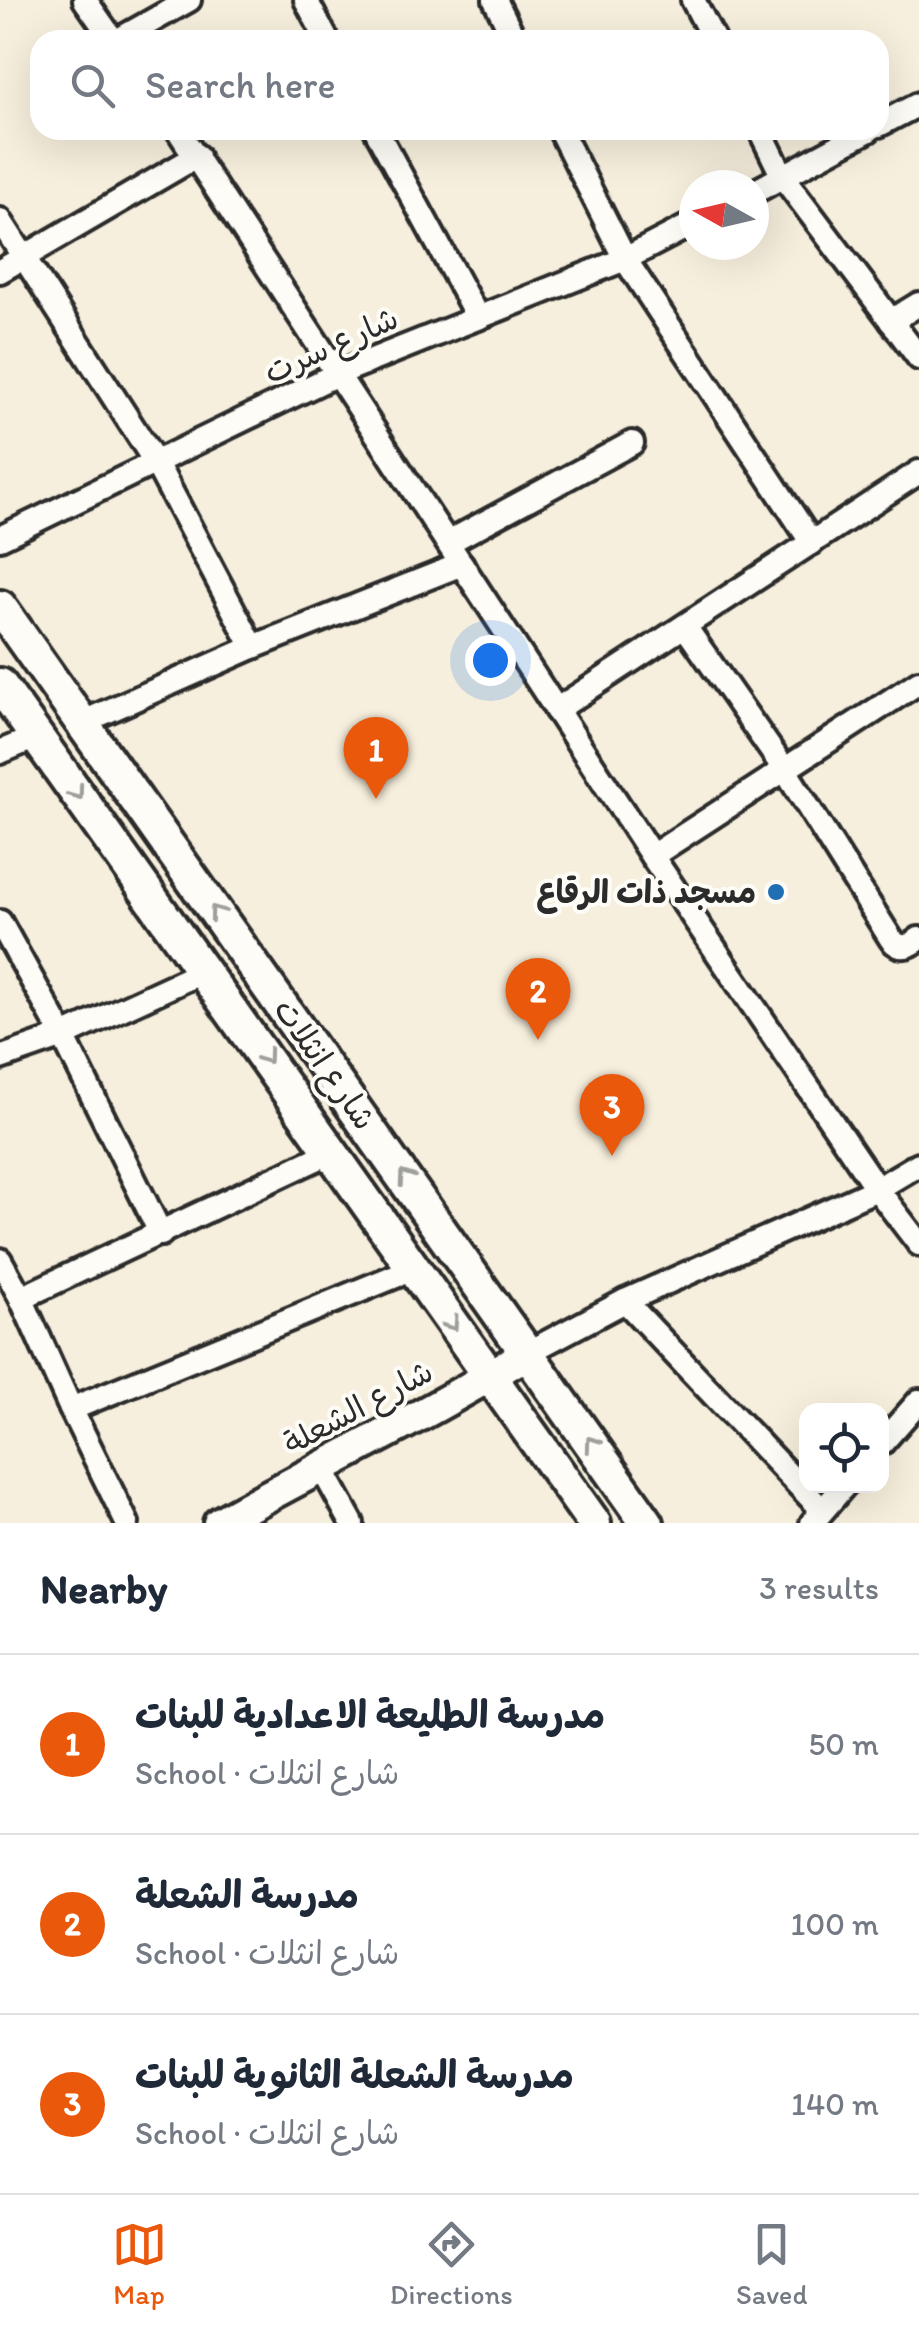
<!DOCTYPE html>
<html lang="en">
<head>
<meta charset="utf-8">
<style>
	:root { --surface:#fff; --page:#f2f2f3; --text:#1f2937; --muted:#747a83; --line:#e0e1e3; --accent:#ea580c }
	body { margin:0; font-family:Itim,"Playpen Sans Arabic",sans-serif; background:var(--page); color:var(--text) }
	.controls { position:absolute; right:30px; bottom:30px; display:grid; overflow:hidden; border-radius:20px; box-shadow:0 10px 40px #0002 }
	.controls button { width:90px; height:90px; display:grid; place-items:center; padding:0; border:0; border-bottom:2px solid var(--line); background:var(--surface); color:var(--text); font:50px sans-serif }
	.compass { position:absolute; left:679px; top:170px; width:90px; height:90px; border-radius:50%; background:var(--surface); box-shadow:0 10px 40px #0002; rotate:278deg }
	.you { position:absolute; left:490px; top:660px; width:35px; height:35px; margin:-25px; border:8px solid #fff; border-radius:50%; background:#1a73e8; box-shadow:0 0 0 15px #1a73e833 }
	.badge { display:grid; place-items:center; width:65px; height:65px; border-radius:50%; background:var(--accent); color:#fff; font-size:32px; font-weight:700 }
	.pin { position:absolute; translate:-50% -82px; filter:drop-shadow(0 2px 5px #0008) }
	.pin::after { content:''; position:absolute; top:52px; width:35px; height:30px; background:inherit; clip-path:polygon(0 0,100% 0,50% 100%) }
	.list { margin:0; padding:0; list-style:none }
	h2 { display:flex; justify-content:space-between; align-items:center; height:130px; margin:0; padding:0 40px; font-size:42px }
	h2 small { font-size:32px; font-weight:400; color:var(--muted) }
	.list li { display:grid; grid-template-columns:65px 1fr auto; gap:30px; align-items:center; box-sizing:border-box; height:180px; padding:0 40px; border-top:2px solid var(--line) }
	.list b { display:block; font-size:38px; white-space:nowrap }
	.list p { margin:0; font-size:32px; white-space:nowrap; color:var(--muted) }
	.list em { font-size:32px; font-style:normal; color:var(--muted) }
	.icon { flex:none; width:55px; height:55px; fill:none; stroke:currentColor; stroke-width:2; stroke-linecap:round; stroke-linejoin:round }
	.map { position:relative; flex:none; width:919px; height:1523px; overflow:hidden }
	.search { position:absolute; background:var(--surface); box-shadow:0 10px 40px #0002; left:30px; right:30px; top:30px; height:110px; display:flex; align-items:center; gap:25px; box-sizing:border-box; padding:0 35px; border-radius:30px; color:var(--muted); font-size:38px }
	.sheet { height:670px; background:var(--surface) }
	nav { display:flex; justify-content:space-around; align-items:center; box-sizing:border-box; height:140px; border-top:2px solid var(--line); background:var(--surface); font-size:28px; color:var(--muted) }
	nav a { display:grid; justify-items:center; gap:5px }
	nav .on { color:var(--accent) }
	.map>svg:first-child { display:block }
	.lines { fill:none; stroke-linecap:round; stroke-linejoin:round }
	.minor-casing { stroke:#2b2b2b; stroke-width:30 }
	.tertiary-casing { stroke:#2b2b2b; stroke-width:38 }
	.secondary-casing { stroke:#2b2b2b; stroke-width:40 }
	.minor { stroke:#fdfcf7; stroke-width:22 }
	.tertiary { stroke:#fdfcf7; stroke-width:30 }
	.secondary { stroke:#fdfcf7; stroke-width:32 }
	.oneway { stroke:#9e9e9b }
	.poi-dot { fill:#1f6fb2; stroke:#fdfcf7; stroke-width:4 }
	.labels { text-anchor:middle; stroke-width:8; stroke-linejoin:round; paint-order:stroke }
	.street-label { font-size:32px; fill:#2b2b2b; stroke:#fdfcf7 }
	.poi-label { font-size:32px; font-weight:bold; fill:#2b2b2b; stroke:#fdfcf7; text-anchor:end }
</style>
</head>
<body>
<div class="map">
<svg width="919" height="1523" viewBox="0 0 919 1523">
	<rect width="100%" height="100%" fill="#f7efdd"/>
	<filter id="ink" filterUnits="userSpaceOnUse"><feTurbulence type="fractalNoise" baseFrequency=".01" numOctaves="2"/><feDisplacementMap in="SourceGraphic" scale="20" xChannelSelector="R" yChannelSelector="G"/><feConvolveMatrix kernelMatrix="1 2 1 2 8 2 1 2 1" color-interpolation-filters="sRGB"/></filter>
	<g filter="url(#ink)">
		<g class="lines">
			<defs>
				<g id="minor">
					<polyline points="85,0 113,40"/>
					<polyline points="306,0 327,40"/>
					<polyline points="495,0 515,40"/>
					<polyline points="693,0 714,40"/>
					<polyline points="118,40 189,0"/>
					<polyline points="879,125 919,104"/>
					<polyline points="178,130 652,856 877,1189 919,1244"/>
					<polyline points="376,130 478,318"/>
					<polyline points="560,130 625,259 812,543"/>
					<polyline points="760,130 783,177 919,358"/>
					<polyline points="754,192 869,130"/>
					<polyline points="0,220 156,463 253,647"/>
					<polyline points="0,271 197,156"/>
					<polyline points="891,321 919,304"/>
					<polyline points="0,538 337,374 625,259 694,223"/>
					<polyline points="449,542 632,443"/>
					<path d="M686,628l99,142 106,169c9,11 18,8 28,0"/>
					<polyline points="556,710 919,472"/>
					<polyline points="81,723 253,647 462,564"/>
					<polyline points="0,752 36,737"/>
					<polyline points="652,856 919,682"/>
					<polyline points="0,922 63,1036 161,1234"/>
					<polyline points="0,1058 63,1036 204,971"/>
					<polyline points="0,1260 21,1298 71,1409 127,1523"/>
					<polyline points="21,1298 333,1151"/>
					<polyline points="625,1301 822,1510"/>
					<polyline points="529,1352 625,1301 877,1189 919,1164"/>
					<polyline points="71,1409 415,1268"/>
					<polyline points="882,1443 919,1401"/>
					<polyline points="320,1465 352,1523"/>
					<polyline points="812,1523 844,1486"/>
				</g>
				<path id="tertiary" d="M219,1523c102,-58 210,-108 310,-171"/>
				<g id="secondary">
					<polyline points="0,607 647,1523"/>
					<polyline points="0,685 594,1523"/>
				</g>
			</defs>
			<use href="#minor" class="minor-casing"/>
			<use href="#tertiary" class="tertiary-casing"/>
			<use href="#secondary" class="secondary-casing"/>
			<use href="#minor" class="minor"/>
			<use href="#tertiary" class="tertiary"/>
			<use href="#secondary" class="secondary"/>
		</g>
		<defs><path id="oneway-chevron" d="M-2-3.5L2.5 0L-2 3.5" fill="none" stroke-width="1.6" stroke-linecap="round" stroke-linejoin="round" transform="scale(2.5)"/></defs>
		<g class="oneway">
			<use href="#oneway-chevron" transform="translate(77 793) rotate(54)"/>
			<use href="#oneway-chevron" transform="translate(216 912) rotate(-126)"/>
			<use href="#oneway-chevron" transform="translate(266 1057) rotate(54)"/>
			<use href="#oneway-chevron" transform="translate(405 1177) rotate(-125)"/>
			<use href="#oneway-chevron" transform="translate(452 1324) rotate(56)"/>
			<use href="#oneway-chevron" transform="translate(592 1443) rotate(-125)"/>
		</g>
	</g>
	<circle class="poi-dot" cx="776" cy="892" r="10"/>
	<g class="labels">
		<g class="street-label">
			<text transform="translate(331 345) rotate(-24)" y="11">شارع سرت</text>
			<text transform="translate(325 1064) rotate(55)" y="11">شارع انثلات</text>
			<text transform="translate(358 1407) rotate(-28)" y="11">شارع الشعلة</text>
		</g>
		<g class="poi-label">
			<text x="756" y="903">مسجد ذات الرقاع</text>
		</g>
	</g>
</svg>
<div class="controls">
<button><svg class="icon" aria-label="locate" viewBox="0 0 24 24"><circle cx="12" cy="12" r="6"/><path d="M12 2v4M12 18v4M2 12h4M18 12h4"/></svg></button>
</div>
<svg class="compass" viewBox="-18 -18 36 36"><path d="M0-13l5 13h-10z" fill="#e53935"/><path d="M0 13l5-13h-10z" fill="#747a83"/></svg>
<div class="you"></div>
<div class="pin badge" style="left:376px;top:799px">1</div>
<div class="pin badge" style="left:538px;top:1040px">2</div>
<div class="pin badge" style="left:612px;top:1156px">3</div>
<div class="search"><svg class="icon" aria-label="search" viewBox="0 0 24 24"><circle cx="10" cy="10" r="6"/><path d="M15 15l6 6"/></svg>Search here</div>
</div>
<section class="sheet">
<h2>Nearby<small>3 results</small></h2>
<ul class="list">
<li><span class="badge">1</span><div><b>مدرسة الطليعة الاعدادية للبنات</b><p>School · شارع انثلات</p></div><em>50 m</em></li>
<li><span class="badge">2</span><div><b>مدرسة الشعلة</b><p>School · شارع انثلات</p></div><em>100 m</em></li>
<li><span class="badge">3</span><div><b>مدرسة الشعلة الثانوية للبنات</b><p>School · شارع انثلات</p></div><em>140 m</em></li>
</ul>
</section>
<nav>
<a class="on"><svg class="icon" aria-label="map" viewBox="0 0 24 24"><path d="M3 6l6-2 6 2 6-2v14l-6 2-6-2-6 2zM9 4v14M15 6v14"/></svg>Map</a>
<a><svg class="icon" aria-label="directions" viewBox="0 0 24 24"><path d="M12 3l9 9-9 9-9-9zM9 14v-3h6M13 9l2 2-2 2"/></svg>Directions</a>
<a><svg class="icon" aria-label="saved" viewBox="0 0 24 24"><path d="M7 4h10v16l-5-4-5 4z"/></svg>Saved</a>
</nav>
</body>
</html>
